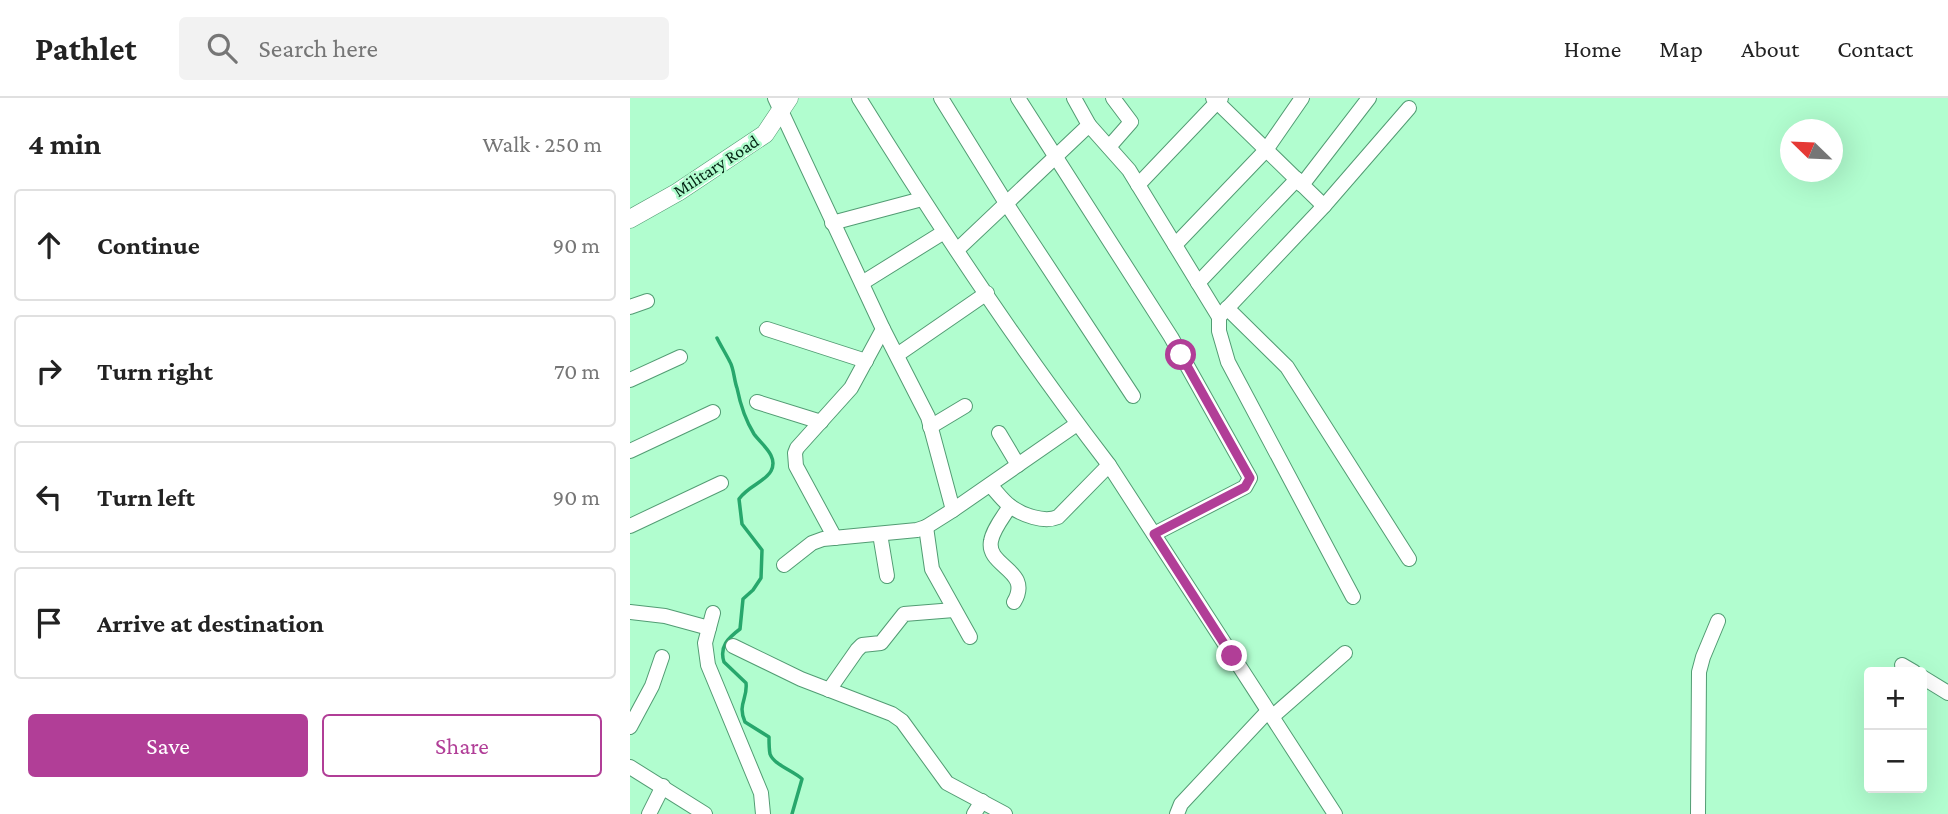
<!DOCTYPE html>
<html lang="en">
<head>
<meta charset="utf-8">
<style>
	:root { --surface:#fff; --page:#f2f2f2; --text:#222; --muted:#767676; --line:#e0e0e0; --accent:#b13e97 }
	body { margin:0; font-family:"Crimson Pro",serif; background:var(--page); color:var(--text) }
	.controls { position:absolute; right:21px; bottom:21px; display:grid; overflow:hidden; border-radius:7px; box-shadow:0 7px 28px #0002 }
	.controls button { width:63px; height:63px; display:grid; place-items:center; padding:0; border:0; border-bottom:2px solid var(--line); background:var(--surface); color:var(--text); font:35px sans-serif }
	.compass { position:absolute; left:1150px; top:21px; width:63px; height:63px; border-radius:50%; background:var(--surface); box-shadow:0 7px 28px #0002; rotate:293deg }
	.stop { position:absolute; width:21px; height:21px; margin:-16px; border:5px solid #b13e97; border-radius:50%; background:#fff }
	.stop.end { background:#b13e97; border-color:#fff; box-shadow:0 2px 7px #0008 }
	.list { margin:0; padding:0; list-style:none }
	h2 { display:flex; justify-content:space-between; align-items:center; height:91px; margin:0; padding:0 28px; font-size:30px }
	h2 small { font-size:23px; font-weight:400; color:var(--muted) }
	.list li { display:grid; grid-template-columns:46px 1fr auto; gap:21px; align-items:center; box-sizing:border-box; height:112px; margin:0 14px 14px; padding:0 14px; border:2px solid var(--line); border-radius:7px }
	.list b { display:block; font-size:26px; white-space:nowrap }
	.list em { font-size:23px; font-style:normal; color:var(--muted) }
	.actions { display:flex; gap:14px; padding:21px 28px }
	.actions a { flex:1; padding:16px 0; border:2px solid var(--accent); border-radius:7px; text-align:center; font-size:24px; color:var(--accent) }
	.actions .main { background:var(--accent); color:#fff }
	.icon { flex:none; width:38px; height:38px; fill:none; stroke:currentColor; stroke-width:2; stroke-linecap:round; stroke-linejoin:round }
	.map { position:relative; flex:none; width:1318px; height:716px; overflow:hidden }
	header { display:flex; align-items:center; gap:42px; box-sizing:border-box; height:98px; padding:0 35px; background:var(--surface); border-bottom:2px solid var(--line) }
	header strong { font-size:33px }
	nav { display:flex; gap:38px; margin-inline-start:auto; font-size:24px }
	.search { width:490px; height:63px; background:var(--page); display:flex; align-items:center; gap:18px; box-sizing:border-box; padding:0 24px; border-radius:7px; color:var(--muted); font-size:26px }
	main { display:flex }
	aside { flex:1; background:var(--surface) }
	.map>svg:first-child { display:block }
	.lines { fill:none; stroke-linecap:round; stroke-linejoin:round }
	.stream { stroke:#27a76c; stroke-width:3.5 }
	.minor-casing { stroke:#529c73; stroke-width:16 }
	.major-casing { stroke:#529c73; stroke-width:19 }
	.minor { stroke:#fff; stroke-width:14 }
	.major { stroke:#fff; stroke-width:18 }
	.route { stroke:#b13e97; stroke-width:9 }
	.labels { text-anchor:middle; stroke-width:5; stroke-linejoin:round; paint-order:stroke }
	.street-label { font-size:18px; fill:#032313; stroke:#b1fdcf }
</style>
</head>
<body>
<header>
<strong>Pathlet</strong>
<div class="search"><svg class="icon" aria-label="search" viewBox="0 0 24 24"><circle cx="10" cy="10" r="6"/><path d="M15 15l6 6"/></svg>Search here</div>
<nav><a>Home</a><a>Map</a><a>About</a><a>Contact</a></nav>
</header>
<main>
<aside>
<h2>4 min<small>Walk · 250 m</small></h2>
<ul class="list">
<li><svg class="icon" aria-label="ahead" viewBox="0 0 24 24"><path d="M12 20V5M6 11l6-6 6 6"/></svg><div><b>Continue</b></div><em>90 m</em></li>
<li><svg class="icon" aria-label="right" viewBox="0 0 24 24"><path d="M7 20v-9h11M14 6l5 5-5 5"/></svg><div><b>Turn right</b></div><em>70 m</em></li>
<li><svg class="icon" aria-label="left" viewBox="0 0 24 24"><path d="M17 20v-9H6M10 6l-5 5 5 5"/></svg><div><b>Turn left</b></div><em>90 m</em></li>
<li><svg class="icon" aria-label="arrive" viewBox="0 0 24 24"><path d="M6 21V4h12l-3 4 3 4H6"/></svg><div><b>Arrive at destination</b></div></li>
</ul>
<div class="actions"><a class="main">Save</a><a>Share</a></div>
</aside>
<div class="map">
<svg width="1318" height="716" viewBox="0 0 1318 716">
	<rect width="100%" height="100%" fill="#b1fdcf"/>
	<g class="lines">
		<path class="stream" d="M87,240c4,8 9,16 13,24 4,7 4,18 7,26 3,15 9,33 17,46 7,10 25,22 17,37 -6,11 -23,15 -32,28l3,25 20,26 -1,28 -8,12 -10,9 -3,30c-12,9 -21,18 -16,33l22,21c2,16 -9,21 -1,39l24,15c0,5 0,12 1,17 4,11 24,17 32,25l-10,35"/>
		<defs>
			<g id="minor">
				<polyline points="145,0 253,231 298,319 323,412 447,326"/>
				<path d="M229,0c78,126 160,250 250,367l226,349"/>
				<polyline points="311,0 376,105 503,298"/>
				<polyline points="388,0 541,239 620,380 615,389 524,436"/>
				<polyline points="444,0 459,27"/>
				<polyline points="583,0 694,108 589,219 589,233 598,264 723,499"/>
				<polyline points="479,49 501,24 483,0"/>
				<polyline points="508,87 591,0"/>
				<polyline points="672,87 739,0"/>
				<polyline points="694,108 779,10"/>
				<polyline points="202,125 292,101"/>
				<polyline points="545,147 636,52 672,0"/>
				<polyline points="327,152 459,27 499,72 589,219"/>
				<polyline points="232,185 314,134"/>
				<polyline points="568,185 667,81"/>
				<polyline points="0,209 17,203"/>
				<polyline points="597,210 657,269 779,461"/>
				<polyline points="137,231 236,263"/>
				<polyline points="267,257 357,195"/>
				<polyline points="0,282 50,259"/>
				<polyline points="127,304 191,324"/>
				<polyline points="300,329 335,308"/>
				<polyline points="369,335 388,367"/>
				<polyline points="0,353 83,314"/>
				<path d="M360,387c6,6 12,15 20,21 12,9 34,17 48,11l51,-52"/>
				<path d="M380,408c-6,10 -17,23 -19,35 -5,26 42,29 23,61"/>
				<polyline points="0,428 91,385"/>
				<polyline points="296,429 302,471 340,539"/>
				<polyline points="250,436 257,478"/>
				<polyline points="205,440 166,368 165,355 167,350 221,290 253,231"/>
				<polyline points="154,467 182,445 193,441 287,432 296,429 323,412"/>
				<polyline points="0,514 35,518 79,530"/>
				<polyline points="83,515 75,545 78,567 131,695 133,716"/>
				<polyline points="103,548 171,581 262,616 272,623 317,685 375,716"/>
				<polyline points="1272,567 1284,574"/>
				<polyline points="1292,579 1318,595"/>
				<polyline points="199,592 227,552 232,547 251,545 274,516 324,512"/>
				<polyline points="642,619 715,555"/>
				<polyline points="0,629 22,588 32,559"/>
				<polyline points="0,669 75,716"/>
				<polyline points="19,716 33,688"/>
				<polyline points="344,716 352,703"/>
				<polyline points="547,716 551,706 638,613"/>
				<polyline points="1068,716 1069,574 1073,559 1088,523"/>
			</g>
			<polyline id="major" points="0,121 48,94 135,36 159,0"/>
		</defs>
		<use href="#minor" class="minor-casing"/>
		<use href="#major" class="major-casing"/>
		<use href="#minor" class="minor"/>
		<use href="#major" class="major"/>
	</g>
	<g class="lines">
		<polyline class="route" points="551,257 620,380 615,389 524,436 602,558"/>
	</g>
	<g class="labels">
		<g class="street-label">
			<text transform="translate(86 68) rotate(-33)" y="6">Military Road</text>
		</g>
	</g>
</svg>
<div class="controls">
<button>+</button>
<button>−</button>
</div>
<svg class="compass" viewBox="-18 -18 36 36"><path d="M0-13l5 13h-10z" fill="#e53935"/><path d="M0 13l5-13h-10z" fill="#767676"/></svg>
<div class="stop" style="left:551px;top:257px"></div>
<div class="stop end" style="left:602px;top:558px"></div>
</div>
</main>
</body>
</html>
